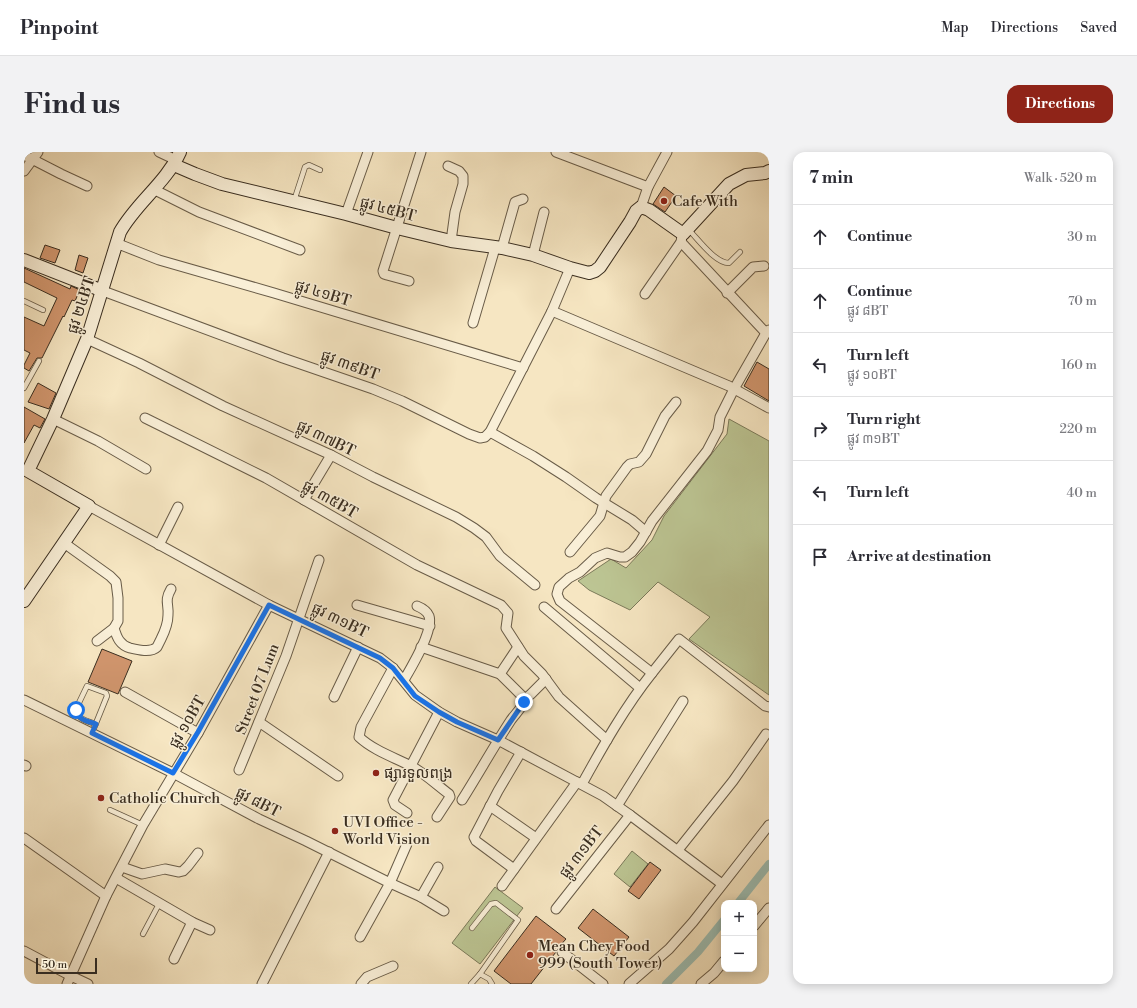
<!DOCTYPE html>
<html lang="en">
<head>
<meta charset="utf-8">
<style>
	:root { --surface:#fff; --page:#f2f2f3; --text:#2b2b33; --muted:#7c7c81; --line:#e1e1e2; --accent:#8f2418 }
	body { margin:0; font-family:"Libre Bodoni","Noto Sans Khmer",serif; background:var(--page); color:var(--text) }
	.controls { position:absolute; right:12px; bottom:12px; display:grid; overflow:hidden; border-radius:8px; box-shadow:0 2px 10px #0003 }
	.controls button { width:36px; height:36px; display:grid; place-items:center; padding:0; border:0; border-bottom:1px solid var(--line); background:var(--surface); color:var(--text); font:20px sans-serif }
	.scale { position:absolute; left:12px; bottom:10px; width:61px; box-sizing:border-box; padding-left:4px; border:2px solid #3a2e20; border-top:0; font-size:11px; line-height:14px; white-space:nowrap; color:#3a2e20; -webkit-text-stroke:3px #f9efd7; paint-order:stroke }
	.stop { position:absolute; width:12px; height:12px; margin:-9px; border:3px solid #1a73e8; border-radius:50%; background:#fff }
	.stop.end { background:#1a73e8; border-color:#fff; box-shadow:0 1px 4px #0008 }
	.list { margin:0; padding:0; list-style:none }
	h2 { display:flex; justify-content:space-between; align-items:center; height:52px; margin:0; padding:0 16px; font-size:17px }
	h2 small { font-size:13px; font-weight:400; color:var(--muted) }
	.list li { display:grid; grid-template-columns:26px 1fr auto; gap:12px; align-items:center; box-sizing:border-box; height:64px; padding:0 16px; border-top:1px solid var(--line) }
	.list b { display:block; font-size:15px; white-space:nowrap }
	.list p { margin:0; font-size:13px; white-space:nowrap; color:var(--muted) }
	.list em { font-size:13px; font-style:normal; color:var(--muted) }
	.icon { flex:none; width:22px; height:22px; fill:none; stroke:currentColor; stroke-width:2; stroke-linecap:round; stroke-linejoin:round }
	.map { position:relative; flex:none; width:745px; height:832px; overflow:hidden; border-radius:12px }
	header { display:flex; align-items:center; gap:24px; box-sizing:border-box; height:56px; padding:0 20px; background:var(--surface); border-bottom:1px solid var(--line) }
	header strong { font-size:19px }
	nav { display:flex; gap:22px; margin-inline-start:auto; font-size:14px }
	.intro { display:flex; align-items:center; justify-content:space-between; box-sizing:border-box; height:96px; padding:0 24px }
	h1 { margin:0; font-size:28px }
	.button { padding:10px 18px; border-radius:12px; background:var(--accent); color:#fff; font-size:14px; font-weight:700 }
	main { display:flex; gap:24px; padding:0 24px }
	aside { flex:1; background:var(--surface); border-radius:12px; box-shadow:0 2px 10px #0003 }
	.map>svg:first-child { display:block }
	.green { fill:#bcc593; stroke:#7b7a5a }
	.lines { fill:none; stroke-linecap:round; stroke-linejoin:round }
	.canal { stroke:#9dbfb5; stroke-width:8 }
	.building { fill:#d0956d; stroke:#3a2e20 }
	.lane-casing { stroke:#695c48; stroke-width:6 }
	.street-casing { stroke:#695c48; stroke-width:11 }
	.secondary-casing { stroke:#3a2e20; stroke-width:14 }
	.lane { stroke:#f9efd7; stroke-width:4.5 }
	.street { stroke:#f9efd7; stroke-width:9 }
	.secondary { stroke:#f9efd7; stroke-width:12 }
	.route { stroke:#1a73e8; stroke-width:5 }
	.poi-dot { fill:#8f2418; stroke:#f9efd7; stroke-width:1.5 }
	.labels { text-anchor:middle; stroke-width:3; stroke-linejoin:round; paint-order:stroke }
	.poi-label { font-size:15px; fill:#3a2e20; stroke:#f9efd7; text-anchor:start }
	.street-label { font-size:15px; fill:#3a2e20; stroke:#f9efd7 }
</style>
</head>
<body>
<header>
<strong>Pinpoint</strong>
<nav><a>Map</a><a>Directions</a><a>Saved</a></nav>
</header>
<div class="intro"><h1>Find us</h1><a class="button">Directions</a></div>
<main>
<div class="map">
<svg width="745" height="832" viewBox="0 0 745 832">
	<rect width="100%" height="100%" fill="#f6e6c2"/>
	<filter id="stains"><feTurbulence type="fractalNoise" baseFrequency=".005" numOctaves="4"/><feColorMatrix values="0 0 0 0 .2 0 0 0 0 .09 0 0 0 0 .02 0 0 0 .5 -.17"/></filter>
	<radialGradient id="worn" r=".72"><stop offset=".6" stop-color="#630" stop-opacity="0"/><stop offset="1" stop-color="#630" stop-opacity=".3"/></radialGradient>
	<g class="green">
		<polygon points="705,267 745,289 745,543 665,487 686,465 634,430 606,458 565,438 554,429 587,407 602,416 628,388 640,364 703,282"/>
		<polygon points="608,699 624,712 606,735 590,722"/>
		<polygon points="471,735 499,756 456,812 428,791"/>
	</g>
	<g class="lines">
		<g class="canal">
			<polyline points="714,751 745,712"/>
			<polyline points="642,832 674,800 700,768"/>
		</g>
	</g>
	<g class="building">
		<polygon points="640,35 652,44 641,60 629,52"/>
		<polygon points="21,93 36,98 31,111 16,106"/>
		<polygon points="55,103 64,106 59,121 51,118"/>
		<polygon points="0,116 46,137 47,134 56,138 51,149 48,148 40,165 39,164 18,206 13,206 5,219 0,216 0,213 6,201 0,198 0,165 20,174 33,146 0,130"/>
		<polygon points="733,210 745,217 745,249 720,234"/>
		<polygon points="14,231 32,241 25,257 4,250"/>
		<polygon points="0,255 21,267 16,276 10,273 0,291"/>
		<polygon points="78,497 108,509 94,542 64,530"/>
		<polygon points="626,710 637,718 615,747 604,739"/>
		<polygon points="569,757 605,785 590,804 554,776"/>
		<polygon points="512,764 542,787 533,797 532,800 507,832 487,832 470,819"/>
	</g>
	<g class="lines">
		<defs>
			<g id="lane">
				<polyline points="270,49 281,15 285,13 296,18"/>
				<path d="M664,77c10,10 27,34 41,34l11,-11"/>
				<polyline points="0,149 19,158"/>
				<polyline points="0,236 15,209"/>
				<path d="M68,581l15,-37 -1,-3 -19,-7 -11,23c1,10 11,12 20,15"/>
				<polyline points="86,658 119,673"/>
				<polyline points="448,776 467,752 472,751 494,768 456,822"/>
				<polyline points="119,782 135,752"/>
				<polyline points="447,832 456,822 465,827 468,832"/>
			</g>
			<g id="street">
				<polyline points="135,0 152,8"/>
				<polyline points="532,0 624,35"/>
				<polyline points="0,3 37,22 63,34"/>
				<polyline points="424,14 435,19 439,24 439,32 431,60 427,89"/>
				<polyline points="0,19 14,0"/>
				<polyline points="131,38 175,60 276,98"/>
				<polyline points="617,55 624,35 643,0"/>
				<polyline points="322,62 344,0"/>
				<polyline points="657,90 742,181"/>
				<polyline points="92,91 135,108 250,141 499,216"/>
				<polyline points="478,96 491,50 499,47"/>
				<polyline points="509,103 520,60"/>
				<polyline points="385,129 363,123 360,122 359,119 397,0"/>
				<polyline points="79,139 259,206 349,237 378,249 445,282 456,286 461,285 466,280 528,159 546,116"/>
				<polyline points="703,141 729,115 740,114"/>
				<polyline points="621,142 657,90 658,84"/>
				<polyline points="528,159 705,234 745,256"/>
				<polyline points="449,171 471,96"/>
				<polyline points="745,178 742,181 710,237 696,265 694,278 683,299 628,369 616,390 608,400 601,405 596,405 583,401 571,406 556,420 545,426 535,435 533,442 536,449 628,521 655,487 741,554 745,555"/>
				<polyline points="63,187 115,211 199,254 307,303 349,325 432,365 450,376 462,385 476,404 511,433"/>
				<polyline points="121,266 242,326 393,413 477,453 484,461 482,476 500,504 518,522 535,545 583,588"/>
				<polyline points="29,267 74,289 122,317"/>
				<polyline points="466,280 509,304 542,325 572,346 608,368 622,380"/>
				<polyline points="280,348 307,303"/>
				<polyline points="65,354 245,453 356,506 369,516 391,543 415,560 433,570 474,588 579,644 606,663 698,732"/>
				<polyline points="40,391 86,424 92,430 94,446 94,469 90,476 73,489"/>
				<polyline points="135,393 154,355"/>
				<polyline points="546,400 576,364 582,344 603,315 606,312 615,310 622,302 641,264 652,250"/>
				<polyline points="333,453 406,474"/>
				<polyline points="520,455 616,536"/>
				<path d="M90,476c3,10 6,17 16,20 8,2 21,5 27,-1 1,-2 3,-6 4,-8 4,-8 7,-15 7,-24 1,-11 -4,-14 3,-26"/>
				<path d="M397,495l79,27 25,25c-2,8 -9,14 -14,21 -17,26 -32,53 -49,80"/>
				<path d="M369,516l-32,59 -2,10c14,13 34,20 52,29 13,7 26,19 38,28l1,3 -13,20"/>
				<polyline points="476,522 494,495"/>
				<path d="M380,528c7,-12 30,-50 25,-64 -2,-5 -7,-8 -12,-10"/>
				<polyline points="101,540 174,581"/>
				<polyline points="310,545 334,495"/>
				<polyline points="501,547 507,542 522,527"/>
				<polyline points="0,548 149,621 235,667 282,689 366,731 397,745 420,759"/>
				<polyline points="235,570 314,624"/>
				<polyline points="0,613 2,614"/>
				<polyline points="215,618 262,504 295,408"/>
				<path d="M558,632c21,-38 43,-77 70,-111"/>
				<polyline points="466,654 512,686"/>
				<polyline points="593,654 659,549"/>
				<polyline points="383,661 371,653 369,648 415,560"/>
				<polyline points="0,686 82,744"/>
				<polyline points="654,698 709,629 742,582"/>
				<polyline points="98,715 118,722 141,717 155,720 159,719 164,714 174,701"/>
				<polyline points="490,717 452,689 450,685 474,639 497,600"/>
				<polyline points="92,726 168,770 186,778"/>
				<polyline points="478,734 553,630"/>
				<polyline points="397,745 414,715"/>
				<polyline points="532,757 606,663"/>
				<polyline points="730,774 745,756"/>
				<polyline points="336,785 366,731 383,692"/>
				<polyline points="0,799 47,824 64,832"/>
				<polyline points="538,800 579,832"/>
				<polyline points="150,807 168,770"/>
				<polyline points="43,832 82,744 119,673 174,581 245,453"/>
				<polyline points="238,832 305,700"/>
				<polyline points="337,832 343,825 369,814"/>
				<polyline points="605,832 645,797 669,770 745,673"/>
				<polyline points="677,832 690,821 700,809"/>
			</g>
			<g id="secondary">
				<polyline points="150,13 171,22 198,32 322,62 373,76 427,89 478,96 509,103 546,116 565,121 571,119 576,115 606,70 612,59 617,55 625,58 659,82 705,32 722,23 741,21 745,19"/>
				<polyline points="0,108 79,139"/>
				<path d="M0,449l65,-95 -61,-35 25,-52 34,-80 33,-107c16,-29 46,-49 60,-80"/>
			</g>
		</defs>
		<use href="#lane" class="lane-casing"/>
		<use href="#street" class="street-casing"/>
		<use href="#secondary" class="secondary-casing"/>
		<use href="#lane" class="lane"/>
		<use href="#street" class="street"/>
		<use href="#secondary" class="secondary"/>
	</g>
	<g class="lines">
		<path class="route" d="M52,558c1,9 11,11 20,14l-4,9 81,40 25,-41 71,-127 111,53 13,10 22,28 24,16 18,10 41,18 26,-38"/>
	</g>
	<g class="poi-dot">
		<circle cx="640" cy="49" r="4"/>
		<circle cx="352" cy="621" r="4"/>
		<circle cx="77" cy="646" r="4"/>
		<circle cx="311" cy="679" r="4"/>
		<circle cx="506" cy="803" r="4"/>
	</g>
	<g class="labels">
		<g class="poi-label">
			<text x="648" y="54">Cafe With</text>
			<text x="360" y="626">ផ្សារទួលពង្រ</text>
			<text x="85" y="651">Catholic Church</text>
			<text x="319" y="675">UVI Office -<tspan x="319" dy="17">World Vision</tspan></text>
			<text x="514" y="799">Mean Chey Food<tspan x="514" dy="17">999 (South Tower)</tspan></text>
		</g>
		<g class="street-label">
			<text transform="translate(364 57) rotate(15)" y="5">ផ្លូវ ៤៥BT</text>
			<text transform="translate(299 141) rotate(17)" y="5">ផ្លូវ ៤១BT</text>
			<text transform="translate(57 153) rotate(-72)" y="5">ផ្លូវ ២៤BT</text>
			<text transform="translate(326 213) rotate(20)" y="5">ផ្លូវ ៣៩BT</text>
			<text transform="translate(302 286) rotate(26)" y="5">ផ្លូវ ៣៧BT</text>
			<text transform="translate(306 347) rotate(30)" y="5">ផ្លូវ ៣៥BT</text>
			<text transform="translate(316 468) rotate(26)" y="5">ផ្លូវ ៣១BT</text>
			<text transform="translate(233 537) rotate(-69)" y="5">Street 07 Lum</text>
			<text transform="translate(163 570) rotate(-60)" y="5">ផ្លូវ ១០BT</text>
			<text transform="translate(234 650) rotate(27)" y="5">ផ្លូវ ៨BT</text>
			<text transform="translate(557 700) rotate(-52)" y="5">ផ្លូវ ៣១BT</text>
		</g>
	</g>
	<rect width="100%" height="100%" filter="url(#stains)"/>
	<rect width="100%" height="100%" fill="url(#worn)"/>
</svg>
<div class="controls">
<button>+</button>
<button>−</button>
</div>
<div class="scale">50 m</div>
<div class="stop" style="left:52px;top:558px"></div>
<div class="stop end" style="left:500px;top:550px"></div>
</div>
<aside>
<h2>7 min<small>Walk · 520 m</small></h2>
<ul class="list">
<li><svg class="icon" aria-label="ahead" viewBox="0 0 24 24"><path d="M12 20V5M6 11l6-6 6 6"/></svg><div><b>Continue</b></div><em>30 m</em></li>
<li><svg class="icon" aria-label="ahead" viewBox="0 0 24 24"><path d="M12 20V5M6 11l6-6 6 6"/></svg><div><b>Continue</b><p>ផ្លូវ ៨BT</p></div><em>70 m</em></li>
<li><svg class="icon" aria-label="left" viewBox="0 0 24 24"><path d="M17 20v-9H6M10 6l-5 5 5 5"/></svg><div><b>Turn left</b><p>ផ្លូវ ១០BT</p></div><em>160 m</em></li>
<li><svg class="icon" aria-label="right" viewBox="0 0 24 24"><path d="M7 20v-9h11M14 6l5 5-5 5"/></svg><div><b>Turn right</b><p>ផ្លូវ ៣១BT</p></div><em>220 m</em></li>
<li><svg class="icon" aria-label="left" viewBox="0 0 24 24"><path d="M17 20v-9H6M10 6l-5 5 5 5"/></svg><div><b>Turn left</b></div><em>40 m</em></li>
<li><svg class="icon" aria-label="arrive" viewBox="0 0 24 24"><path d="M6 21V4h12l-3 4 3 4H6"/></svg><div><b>Arrive at destination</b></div></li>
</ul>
</aside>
</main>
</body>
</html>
